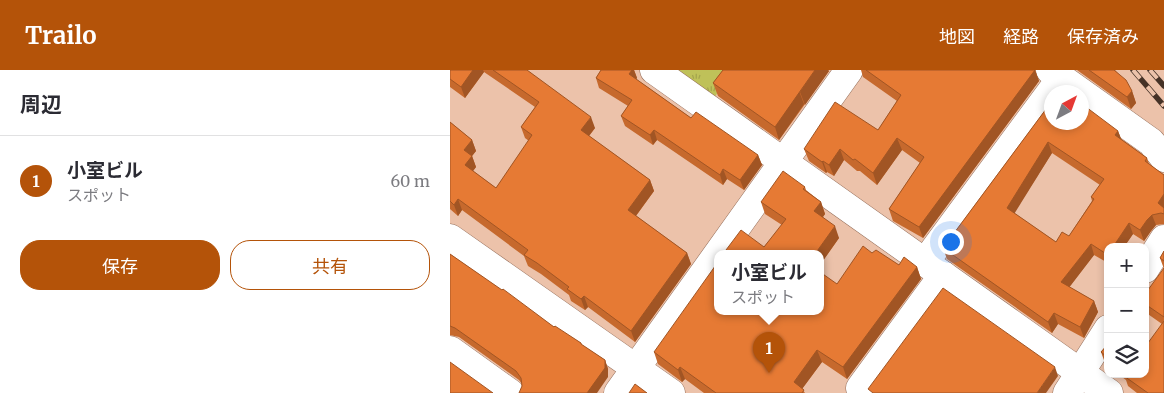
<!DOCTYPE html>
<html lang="ja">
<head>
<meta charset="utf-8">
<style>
	:root { --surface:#fff; --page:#f7f7f7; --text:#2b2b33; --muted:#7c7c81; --line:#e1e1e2; --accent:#b45309 }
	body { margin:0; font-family:Merriweather,"Noto Sans JP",serif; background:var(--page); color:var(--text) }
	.controls { position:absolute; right:15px; bottom:15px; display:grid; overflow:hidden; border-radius:10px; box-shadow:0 2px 8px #0003 }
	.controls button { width:45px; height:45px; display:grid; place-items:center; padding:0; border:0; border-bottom:1px solid var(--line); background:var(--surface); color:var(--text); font:25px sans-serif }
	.compass { position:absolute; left:594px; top:15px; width:45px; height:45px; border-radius:50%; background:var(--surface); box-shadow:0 2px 8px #0003; rotate:41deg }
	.you { position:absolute; left:500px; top:171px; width:18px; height:18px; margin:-12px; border:4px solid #fff; border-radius:50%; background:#1a73e8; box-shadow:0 0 0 8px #1a73e833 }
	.badge { display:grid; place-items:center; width:32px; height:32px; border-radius:50%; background:var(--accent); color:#fff; font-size:16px; font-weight:700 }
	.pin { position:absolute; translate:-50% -41px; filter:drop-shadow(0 1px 2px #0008) }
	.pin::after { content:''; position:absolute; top:26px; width:18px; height:15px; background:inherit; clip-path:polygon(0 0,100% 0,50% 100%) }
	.popup { position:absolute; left:264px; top:180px; width:110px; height:65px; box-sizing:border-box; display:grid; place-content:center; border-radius:10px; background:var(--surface); filter:drop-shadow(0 1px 4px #0005); font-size:16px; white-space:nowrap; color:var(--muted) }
	.popup b { font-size:19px; color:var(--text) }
	.popup::after { content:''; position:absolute; left:50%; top:100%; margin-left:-10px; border:10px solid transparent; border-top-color:var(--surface) }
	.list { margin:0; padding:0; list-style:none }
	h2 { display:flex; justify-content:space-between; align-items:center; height:65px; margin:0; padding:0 20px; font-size:21px }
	h2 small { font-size:16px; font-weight:400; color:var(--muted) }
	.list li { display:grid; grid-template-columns:32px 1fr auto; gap:15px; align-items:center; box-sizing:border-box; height:90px; padding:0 20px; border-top:1px solid var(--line) }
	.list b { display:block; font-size:19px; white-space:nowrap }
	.list p { margin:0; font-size:16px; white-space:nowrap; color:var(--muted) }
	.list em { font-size:16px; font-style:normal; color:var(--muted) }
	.actions { display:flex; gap:10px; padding:15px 20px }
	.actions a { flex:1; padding:11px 0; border:1px solid var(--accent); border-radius:20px; text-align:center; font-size:18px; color:var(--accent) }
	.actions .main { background:var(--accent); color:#fff }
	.icon { flex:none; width:28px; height:28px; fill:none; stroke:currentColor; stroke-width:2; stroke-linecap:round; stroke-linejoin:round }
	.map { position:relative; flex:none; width:714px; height:323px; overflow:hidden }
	header { display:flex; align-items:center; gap:30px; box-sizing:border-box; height:70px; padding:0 25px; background:var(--accent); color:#fff }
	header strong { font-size:24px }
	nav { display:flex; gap:28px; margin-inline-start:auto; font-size:18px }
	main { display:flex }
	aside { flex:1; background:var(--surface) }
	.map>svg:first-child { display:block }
	.park { fill:url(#park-tufts) }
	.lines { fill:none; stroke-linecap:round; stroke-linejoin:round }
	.minor-casing { stroke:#946d58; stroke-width:29 }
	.minor { stroke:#fff; stroke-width:28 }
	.rail-casing { stroke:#453227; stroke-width:5.5 }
	.rail { stroke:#ecc2aa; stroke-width:4; stroke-dasharray:11; stroke-linecap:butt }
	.wall { fill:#c6692d; fill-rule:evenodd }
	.shaded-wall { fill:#a15524 }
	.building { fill:#e67a34; stroke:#a15524; fill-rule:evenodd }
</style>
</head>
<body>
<header>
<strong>Trailo</strong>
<nav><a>地図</a><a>経路</a><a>保存済み</a></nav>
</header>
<main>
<aside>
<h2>周辺<small></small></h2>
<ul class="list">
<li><span class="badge">1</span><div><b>小室ビル</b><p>スポット</p></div><em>60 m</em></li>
</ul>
<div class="actions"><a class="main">保存</a><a>共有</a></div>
</aside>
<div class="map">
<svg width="714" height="323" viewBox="0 0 714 323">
	<defs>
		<pattern id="park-tufts" width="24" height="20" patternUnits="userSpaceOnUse" patternTransform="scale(1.25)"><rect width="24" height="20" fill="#bfc159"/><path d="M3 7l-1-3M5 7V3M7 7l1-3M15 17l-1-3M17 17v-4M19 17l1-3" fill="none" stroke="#a4a54c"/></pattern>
	</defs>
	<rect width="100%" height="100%" fill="#ecc2aa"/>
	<polygon class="park" points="224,0 284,0 264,28"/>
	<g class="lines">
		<defs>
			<g id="minor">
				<polyline points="204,0 659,323"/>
				<polyline points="600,0 701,72 714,88"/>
				<polyline points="0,168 221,323"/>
				<polyline points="475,192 611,8"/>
				<polyline points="695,199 714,169"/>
				<polyline points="0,280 60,323"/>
				<polyline points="410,318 493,205"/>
				<polyline points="168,323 399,0"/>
				<polyline points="617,323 658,259"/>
			</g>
		</defs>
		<use href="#minor" class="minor-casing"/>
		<use href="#minor" class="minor"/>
		<defs>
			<g id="rail">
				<polyline points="683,0 714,36"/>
				<polyline points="700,0 714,16"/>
			</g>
		</defs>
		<use href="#rail" class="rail-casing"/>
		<use href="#rail" class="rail"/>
	</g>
	<g class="wall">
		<polygon points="0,0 77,0 145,58 139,66 200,110 204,121 186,146 237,183 241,194 185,272 138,237 135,240 121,231 119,225 91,204 78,196 74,186 12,140 8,146 0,139 0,52 22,70 26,81 22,86 26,97 23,101 46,118 79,71 75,68 71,57 85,37 34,2 15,28 0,17"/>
		<polygon points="151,0 184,0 187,8 186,9 241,48 308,85 312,95 294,120 277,109 273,115 207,70 203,75 175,56 171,46 178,36 149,18 146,8"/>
		<polygon points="273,0 378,0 379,1 329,70 268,26 263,13"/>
		<polygon points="411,0 585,0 589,11 473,168 443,151 439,139 470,93 452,80 427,115 410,101 407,101 394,90 384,106 377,102 376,103 359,91 354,79 428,60 447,31 413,7"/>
		<polygon points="627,0 665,0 682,21 686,33 681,39"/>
		<path d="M602,31l66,30 3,8 26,19 2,6 15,11v49l-8,1 -5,6 -7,10 -11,-7 -9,13h-16v16l-14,-8 -25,32 25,14 4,11 -14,26 -26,-14 -6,9 -105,-74 -4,-11zM602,83l48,32 -9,12 1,4 -23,35 -13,6 -42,-29z"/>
		<polygon points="355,117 356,120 371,132 375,144 373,147 389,168 370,195 370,184 314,177 332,155 315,144 311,132"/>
		<polygon points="714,181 714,323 687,323 678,316 676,310 668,304 695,304 712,254 695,242 695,234 714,199 710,188"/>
		<polygon points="422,183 449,195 467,197 471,209 397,309 372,292 352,319 355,323 254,323 235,309 232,312 208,294 204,282 387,214"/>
		<polygon points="0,184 104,257 131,273 132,275 155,290 158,299 158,307 72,316 72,314 69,310 9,267 0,265"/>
		<polygon points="658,274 658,296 655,293 651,282"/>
	</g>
	<g class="shaded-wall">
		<polygon points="23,0 33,0 34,2 15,28 11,17"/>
		<polygon points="182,0 184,0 187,8 183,14 179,4"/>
		<polygon points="365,0 378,0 379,1 355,35 350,22"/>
		<polygon points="583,0 585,0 589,11 473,168 469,157"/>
		<polygon points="349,21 354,34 329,70 325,57"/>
		<polygon points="682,21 686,33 681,39 677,27"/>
		<polygon points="141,47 145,58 135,71 131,60"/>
		<polygon points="204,60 207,70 203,75 200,65"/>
		<polygon points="668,61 672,71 665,65"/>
		<polygon points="447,68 452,80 427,115 423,103"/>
		<polygon points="22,70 26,81 22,86 26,97 19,106 15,95 14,80"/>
		<polygon points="598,72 602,83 561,149 557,138"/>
		<polygon points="390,79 394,90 384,106 379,95"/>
		<polygon points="308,85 312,95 294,120 290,110"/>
		<polygon points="373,91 377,102 376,103 372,92"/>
		<polygon points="273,99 277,109 273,115 270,105"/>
		<polygon points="200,110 204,121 182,151 178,140"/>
		<polygon points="714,124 714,141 708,133"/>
		<polygon points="8,129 12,140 8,146 4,135"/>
		<polygon points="371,132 375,144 368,153 364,141"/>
		<polygon points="702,145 706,155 701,161 694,171 690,160 697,150"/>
		<polygon points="679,153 683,164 674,177 663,177"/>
		<polygon points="385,156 389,168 370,195 370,184 365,184"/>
		<polygon points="641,174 644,185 615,223 611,212"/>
		<polygon points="237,183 241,194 185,272 181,261"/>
		<polygon points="467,197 471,209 397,309 393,297"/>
		<polygon points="134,226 138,237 135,240 131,229"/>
		<polygon points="644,231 648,242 634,268 630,257"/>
		<polygon points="604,243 608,254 602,263 598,252"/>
		<polygon points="367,280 372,292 349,323 344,312"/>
		<polygon points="155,290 158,299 158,307 147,323 137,323"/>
		<polygon points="230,297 235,309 232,312 228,300"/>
		<polygon points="605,297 608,306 596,323 587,323"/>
	</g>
	<g class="building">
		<polygon points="0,0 23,0 11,17 0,9"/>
		<polygon points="43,0 77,0 141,47 131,60 200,110 178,140 237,183 181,261 134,226 131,229 117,219 119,217 87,193 74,185 78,180 8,129 4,135 0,131 0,52 22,70 14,80 22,86 15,95 46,118 82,65 71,57 89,32"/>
		<polygon points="151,0 182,0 179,4 241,48 246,42 308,85 290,110 273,99 270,105 204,60 200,65 171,46 182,30 146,8"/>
		<polygon points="273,0 365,0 325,57 263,13"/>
		<polygon points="416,0 585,0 469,157 439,139 474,87 447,68 423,103 405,89 403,90 390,79 379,95 373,91 372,92 354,79 385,32 428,60 451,25"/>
		<polygon points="639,0 664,0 676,10 682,21 677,27"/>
		<polygon points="611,19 616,22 608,22"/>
		<path d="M602,31v21h30v-18l36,27 -3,4 32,23 -2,3 19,14v19l-6,9 6,5v6l-3,-1 -9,2 -5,5 -7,10 -11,-7 -16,24h-5v8l-17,-11 -30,38 33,19 -14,26 -26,-14 -6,9 -105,-74zM598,72l56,37 -13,18 3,2 -25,37 -7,-4 -6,10 -49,-34z"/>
		<polygon points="333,101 355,117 353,119 371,132 364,141 385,156 365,184 273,184 291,160 314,177 336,149 311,132"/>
		<polygon points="413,176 422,183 426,180 449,195 454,187 467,197 393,297 367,280 344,312 354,320 352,323 266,323 230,297 228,300 204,282 268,192 268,242 370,242 370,202 387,214"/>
		<polygon points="714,181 714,191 710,188"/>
		<polygon points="0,184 52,220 53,219 104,257 105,256 131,273 131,274 155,290 155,298 137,323 69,323 72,316 71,308 66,301 5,258 0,256"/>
		<polygon points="714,198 714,247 695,234 695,224"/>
		<polygon points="493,218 605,297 587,323 423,323 418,319"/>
		<polygon points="714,251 714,323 698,323 674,306 675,304 695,304 695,277"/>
		<polygon points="658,274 658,288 651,282"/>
		<polygon points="0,292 43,323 0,323"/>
		<polygon points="185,314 197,323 179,323"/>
	</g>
</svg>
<div class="controls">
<button>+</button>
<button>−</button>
<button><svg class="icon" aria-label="layers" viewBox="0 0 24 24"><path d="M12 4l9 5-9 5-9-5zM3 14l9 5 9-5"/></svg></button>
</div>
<svg class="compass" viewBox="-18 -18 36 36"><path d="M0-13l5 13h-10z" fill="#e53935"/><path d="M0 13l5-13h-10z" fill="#7c7c81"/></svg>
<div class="you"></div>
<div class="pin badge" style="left:319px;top:303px">1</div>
<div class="popup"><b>小室ビル</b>スポット</div>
</div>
</main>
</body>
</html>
